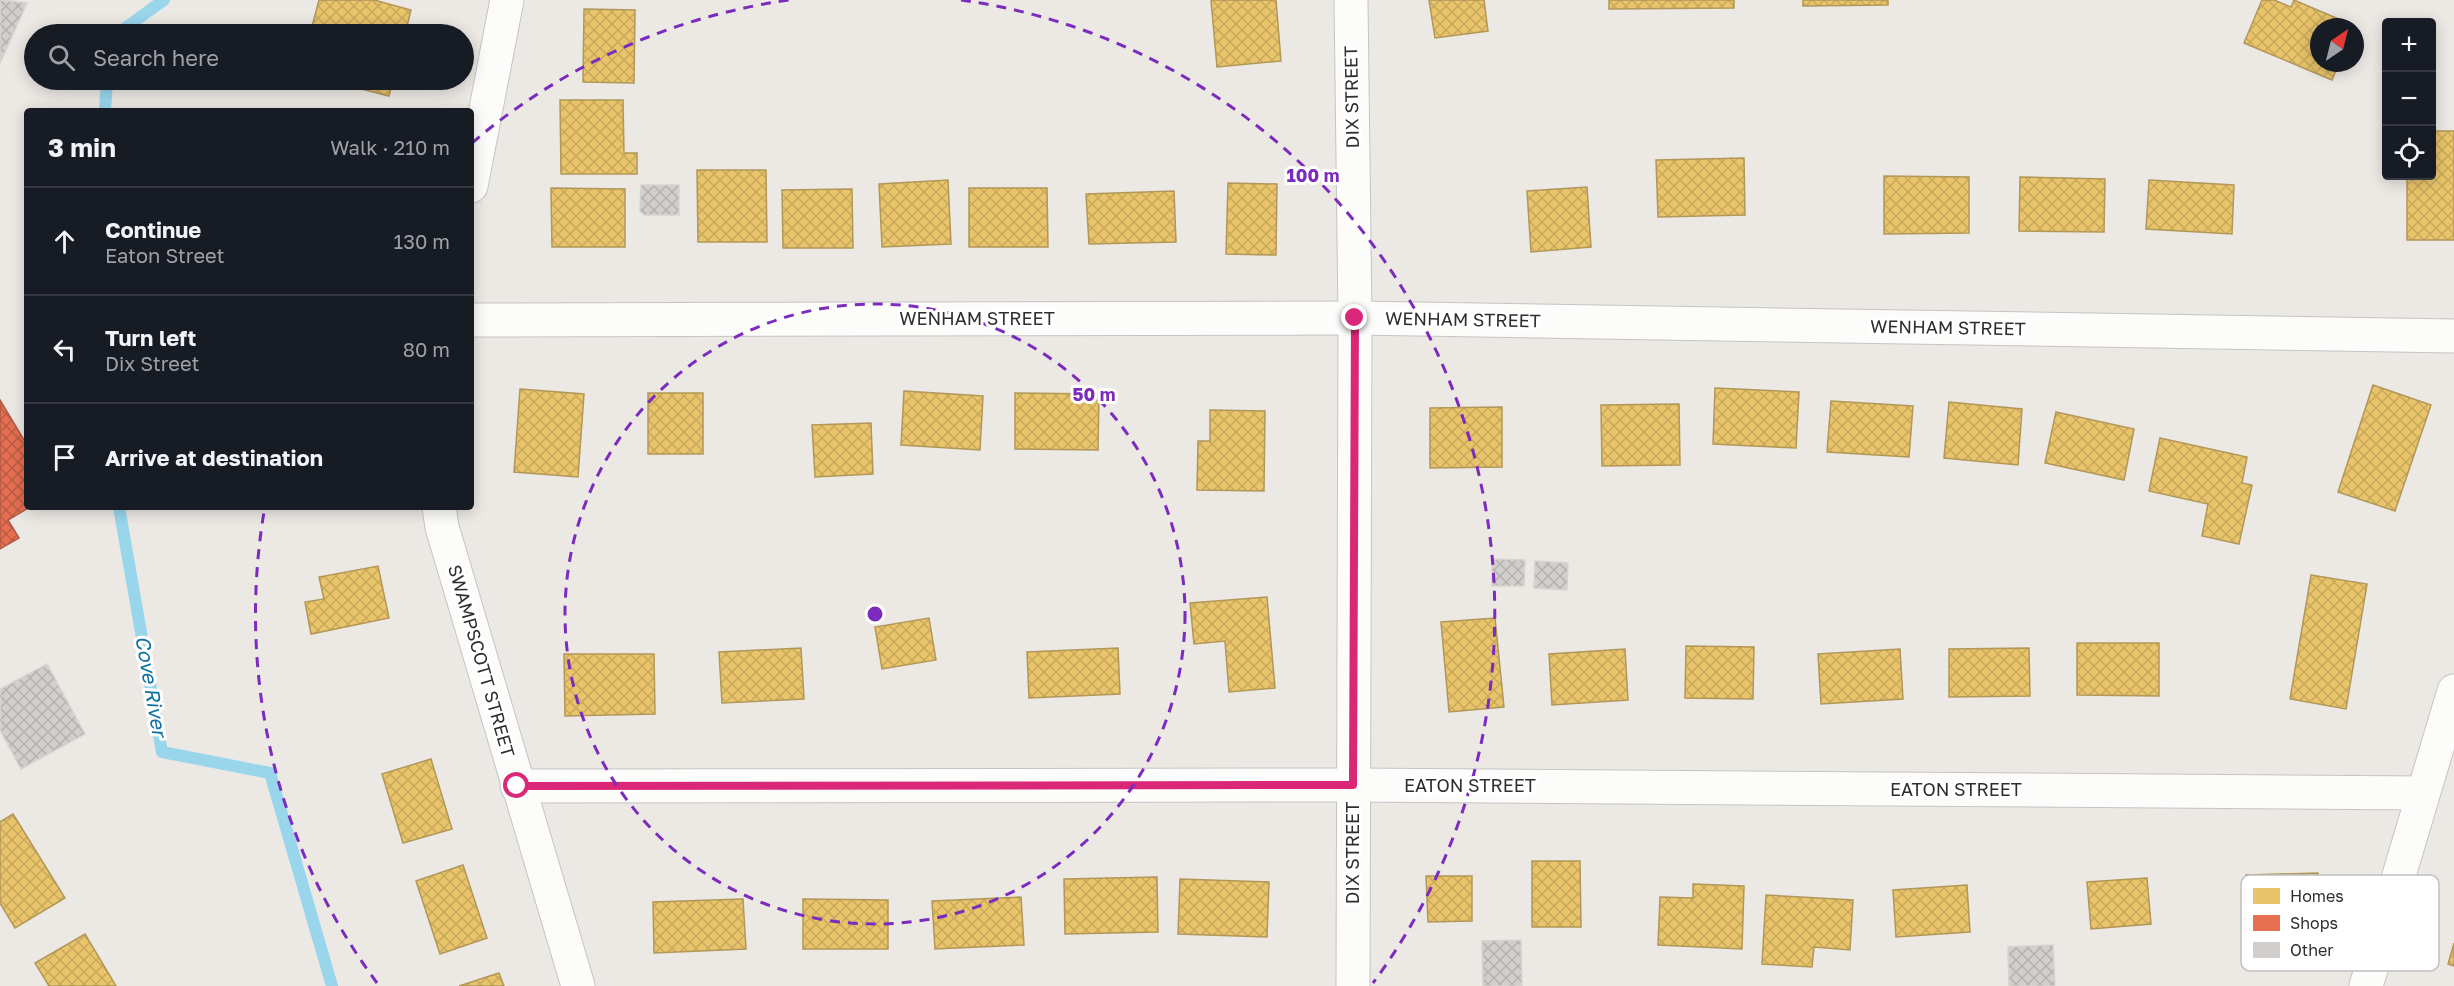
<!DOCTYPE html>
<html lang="en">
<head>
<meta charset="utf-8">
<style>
	:root { --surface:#171b24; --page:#242831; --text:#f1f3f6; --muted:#9ea1a6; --line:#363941 }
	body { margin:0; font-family:"Golos Text",sans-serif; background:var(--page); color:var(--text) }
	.controls { position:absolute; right:18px; top:18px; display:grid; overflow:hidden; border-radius:6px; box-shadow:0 3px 15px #0003 }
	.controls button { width:54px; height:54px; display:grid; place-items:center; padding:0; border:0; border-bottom:2px solid var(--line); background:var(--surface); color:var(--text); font:30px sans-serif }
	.compass { position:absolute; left:2310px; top:18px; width:54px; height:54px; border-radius:50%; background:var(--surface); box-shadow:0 3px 15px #0003; rotate:35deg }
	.stop { position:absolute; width:18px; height:18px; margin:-14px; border:4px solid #db2777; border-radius:50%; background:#fff }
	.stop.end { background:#db2777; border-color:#fff; box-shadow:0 2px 6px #0008 }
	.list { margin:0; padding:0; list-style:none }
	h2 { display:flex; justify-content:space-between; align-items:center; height:78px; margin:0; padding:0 24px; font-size:26px }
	h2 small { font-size:20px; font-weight:400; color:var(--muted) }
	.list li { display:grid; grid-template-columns:39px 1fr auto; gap:18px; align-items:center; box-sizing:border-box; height:108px; padding:0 24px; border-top:2px solid var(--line) }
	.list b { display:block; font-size:22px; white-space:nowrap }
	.list p { margin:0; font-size:20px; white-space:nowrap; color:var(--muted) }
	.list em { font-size:20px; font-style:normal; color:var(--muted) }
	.icon { flex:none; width:33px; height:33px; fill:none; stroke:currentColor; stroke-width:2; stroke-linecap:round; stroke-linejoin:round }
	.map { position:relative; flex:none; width:2454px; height:986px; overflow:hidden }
	.search { position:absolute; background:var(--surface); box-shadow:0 3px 15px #0003; left:24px; top:24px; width:450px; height:66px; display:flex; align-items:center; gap:15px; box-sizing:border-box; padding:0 21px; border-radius:33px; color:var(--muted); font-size:22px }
	.panel { position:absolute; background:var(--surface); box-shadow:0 3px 15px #0003; left:24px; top:108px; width:450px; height:402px; border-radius:6px }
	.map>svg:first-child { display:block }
	.homes { fill:url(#homes-cross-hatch); stroke:#b19758; stroke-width:1.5 }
	.shops { fill:url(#shops-cross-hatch); stroke:#b05c46; stroke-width:1.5 }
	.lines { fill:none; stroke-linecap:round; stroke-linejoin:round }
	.stream { stroke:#99d6ec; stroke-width:12 }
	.building { fill:url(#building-cross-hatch); stroke:#d7d4d0; stroke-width:1.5 }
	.minor-casing { stroke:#c5c4c5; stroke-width:35 }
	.minor { stroke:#fcfcfb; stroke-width:33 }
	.route { stroke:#db2777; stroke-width:8 }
	.ring { fill:none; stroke:#7b2cbf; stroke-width:3; stroke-dasharray:10 8 }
	.labels { text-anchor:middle; stroke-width:6; stroke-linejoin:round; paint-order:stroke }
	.street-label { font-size:18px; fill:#2e2e2e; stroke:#fff }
	.water-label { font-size:20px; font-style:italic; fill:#0d6fa3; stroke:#fff }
	.key { fill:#fff; stroke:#c0c0c0; stroke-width:1.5 }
	.key-label { font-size:16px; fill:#2e2e2e }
	.centre { fill:#7b2cbf; stroke:#fff; stroke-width:3 }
	.ring-label { font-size:18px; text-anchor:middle; font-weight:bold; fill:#7b2cbf; stroke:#fff; stroke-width:6; stroke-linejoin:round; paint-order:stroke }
</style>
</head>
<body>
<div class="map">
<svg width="2454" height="986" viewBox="0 0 2454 986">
	<defs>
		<pattern id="homes-cross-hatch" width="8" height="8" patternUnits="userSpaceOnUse" patternTransform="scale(1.5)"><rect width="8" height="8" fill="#e9c46a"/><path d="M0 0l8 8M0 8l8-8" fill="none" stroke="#c8a95c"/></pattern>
		<pattern id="shops-cross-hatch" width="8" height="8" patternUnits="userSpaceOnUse" patternTransform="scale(1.5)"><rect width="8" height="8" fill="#e76f51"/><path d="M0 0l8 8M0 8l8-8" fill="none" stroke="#bc5c44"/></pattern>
		<pattern id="building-cross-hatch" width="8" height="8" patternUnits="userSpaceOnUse" patternTransform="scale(1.5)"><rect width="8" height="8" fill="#d1cecb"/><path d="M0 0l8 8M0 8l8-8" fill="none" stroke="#b4b1af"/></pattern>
	</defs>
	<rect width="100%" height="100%" fill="#ece8e4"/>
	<g class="homes">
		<polygon points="319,0 374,0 411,10 405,34 310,34"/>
		<polygon points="1211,0 1276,0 1281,61 1217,67"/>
		<polygon points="1429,0 1484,0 1488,31 1435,38"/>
		<polygon points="1609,0 1734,0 1734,8 1609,9"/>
		<polygon points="1803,0 1888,0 1888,5 1803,6"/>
		<polygon points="2262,0 2274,0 2291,7 2294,0 2355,26 2319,27 2319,63 2339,63 2332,80 2244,43"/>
		<polygon points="584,9 635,10 634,83 583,82"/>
		<polygon points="339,80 393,80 389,96 338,83"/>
		<polygon points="560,100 623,100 624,153 637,153 637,174 561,174"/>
		<polygon points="2432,131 2454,131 2454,240 2407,240 2407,176 2432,176"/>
		<polygon points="1744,158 1745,215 1658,217 1656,160"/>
		<polygon points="697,170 766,170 767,242 698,242"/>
		<polygon points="1884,176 1969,177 1969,233 1884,234"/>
		<polygon points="2020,177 2105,179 2104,232 2019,231"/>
		<polygon points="948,180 951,244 882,247 879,184"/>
		<polygon points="2149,180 2234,185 2232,234 2146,229"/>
		<polygon points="1228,183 1277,184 1276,255 1226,254"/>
		<polygon points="1587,187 1591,247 1531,252 1527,191"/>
		<polygon points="551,188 625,189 625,247 552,247"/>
		<polygon points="969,188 1047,188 1048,247 969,247"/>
		<polygon points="852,189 853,248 783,248 782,190"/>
		<polygon points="1174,191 1176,242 1089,244 1086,194"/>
		<polygon points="2373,385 2431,405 2395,511 2338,492"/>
		<polygon points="1715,388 1799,392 1796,448 1713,444"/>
		<polygon points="520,389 584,394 578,477 514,472"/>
		<polygon points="904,391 983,396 980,450 901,445"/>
		<rect x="648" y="393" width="55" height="61"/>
		<polygon points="1015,393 1099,394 1098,450 1015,449"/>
		<polygon points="1831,401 1913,406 1909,457 1827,452"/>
		<polygon points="1949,402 2022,409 2018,465 1944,458"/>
		<polygon points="1679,404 1680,465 1602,466 1601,405"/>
		<polygon points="1502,407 1502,467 1430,468 1430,408"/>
		<polygon points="1210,410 1265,411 1264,491 1197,490 1198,441 1210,441"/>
		<polygon points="2056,412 2134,429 2124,480 2045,463"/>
		<polygon points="871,423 873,474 815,477 812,425"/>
		<polygon points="2160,438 2247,457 2242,483 2252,485 2239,544 2202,536 2208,504 2149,491"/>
		<polygon points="378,566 389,618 311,634 305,602 324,599 319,577"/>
		<polygon points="2311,575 2367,584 2346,709 2290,699"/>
		<polygon points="1267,597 1275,688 1229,692 1225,641 1194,644 1190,603"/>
		<polygon points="929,618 936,660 882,669 875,627"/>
		<polygon points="1495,618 1504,707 1449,712 1441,622"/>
		<polygon points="2077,643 2159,643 2159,696 2077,695"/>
		<polygon points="1686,646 1754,647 1753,699 1685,698"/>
		<polygon points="801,648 804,699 722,703 719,652"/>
		<polygon points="1118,648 1120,694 1029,698 1027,652"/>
		<polygon points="2029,648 2030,696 1949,697 1949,649"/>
		<polygon points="1625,649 1628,700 1552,705 1549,654"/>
		<polygon points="1900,649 1903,699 1821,704 1818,654"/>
		<polygon points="564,654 654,654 655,714 565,716"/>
		<polygon points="431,759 452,829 403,843 382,774"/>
		<polygon points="13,814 65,898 15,928 0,903 0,822"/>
		<polygon points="1532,861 1580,861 1581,927 1532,927"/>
		<polygon points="463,865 487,938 440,954 416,881"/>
		<polygon points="2318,873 2320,926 2248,927 2246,875"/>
		<polygon points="1426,876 1472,876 1472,921 1428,922"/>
		<polygon points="1157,877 1158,932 1065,934 1064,879"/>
		<polygon points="2147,878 2151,924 2091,929 2087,882"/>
		<polygon points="1180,879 1269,882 1267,937 1178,934"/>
		<polygon points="1693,884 1744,886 1742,949 1658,945 1660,897 1693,898"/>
		<polygon points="1967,885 1970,932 1896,937 1893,890"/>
		<polygon points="1766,895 1853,900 1850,950 1814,947 1812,967 1762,964"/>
		<polygon points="1021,897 1024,945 935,949 932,901"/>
		<polygon points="743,899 746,949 654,953 653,902"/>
		<polygon points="803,899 888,900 888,949 803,949"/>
		<polygon points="85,934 116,986 49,986 35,963"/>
		<polygon points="2454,943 2454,966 2448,964"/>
		<polygon points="499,973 504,986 459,986"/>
	</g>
	<polygon class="shops" points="0,400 27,445 27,507 30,507 8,520 19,538 0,549"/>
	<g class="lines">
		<g class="stream">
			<polyline points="117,34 164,0"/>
			<polyline points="105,111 107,80"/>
			<polyline points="119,507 162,752 270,773 332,986"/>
		</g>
	</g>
	<g class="building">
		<polygon points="0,0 27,3 0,63"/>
		<polygon points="641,185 679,185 679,215 644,215 640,211"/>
		<polygon points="1492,559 1525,560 1524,586 1492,586"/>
		<polygon points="1535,561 1568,563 1567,590 1534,588"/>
		<polygon points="47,664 85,734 21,769 0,730 0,689"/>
		<polygon points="1521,940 1522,986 1483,986 1482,941"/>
		<polygon points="2053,945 2055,986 2009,986 2008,947"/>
	</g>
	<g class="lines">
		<defs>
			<g id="minor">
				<polyline points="1351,0 1355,318 1353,986"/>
				<polyline points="471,186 507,0"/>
				<polyline points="471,320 1355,318 2454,336"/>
				<polyline points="439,507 442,527 578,986"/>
				<polyline points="517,786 1353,785 2423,793"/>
				<polyline points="2366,986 2454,691"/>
			</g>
		</defs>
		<use href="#minor" class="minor-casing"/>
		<use href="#minor" class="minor"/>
	</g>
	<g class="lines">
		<polyline class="route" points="517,786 1353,785 1355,318"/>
	</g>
	<g class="ring">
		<circle cx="875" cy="614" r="310"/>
		<path d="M377 983A620 620 0 0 1 264 512M472 143A620 620 0 0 1 789 0M961 0A620 620 0 0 1 1373 983"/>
	</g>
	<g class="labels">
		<g class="street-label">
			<text transform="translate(1352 97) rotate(-91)" y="6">DIX STREET</text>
			<text x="977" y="325">WENHAM STREET</text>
			<text transform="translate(1463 320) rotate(1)" y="6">WENHAM STREET</text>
			<text transform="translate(1948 328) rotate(1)" y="6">WENHAM STREET</text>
			<text transform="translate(481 661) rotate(74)" y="6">SWAMPSCOTT STREET</text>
			<text x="1470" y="792">EATON STREET</text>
			<text x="1956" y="796">EATON STREET</text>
			<text transform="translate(1353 853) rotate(-90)" y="6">DIX STREET</text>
		</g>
		<g class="water-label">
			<text transform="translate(151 686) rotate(80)" y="7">Cove River</text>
		</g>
	</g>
	<rect x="2241" y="875" width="198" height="96" rx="9" class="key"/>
	<rect x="2253" y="888" width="27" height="16" fill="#e9c46a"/>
	<rect x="2253" y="915" width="27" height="16" fill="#e76f51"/>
	<rect x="2253" y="942" width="27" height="16" fill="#d1cecb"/>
	<g class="key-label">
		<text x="2290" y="902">Homes</text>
		<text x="2290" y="929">Shops</text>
		<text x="2290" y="956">Other</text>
	</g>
	<circle cx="875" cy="614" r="9" class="centre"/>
	<g class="ring-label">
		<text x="1313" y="182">100 m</text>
		<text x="1094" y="401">50 m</text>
	</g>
</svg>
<div class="controls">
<button>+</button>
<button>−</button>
<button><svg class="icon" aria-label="locate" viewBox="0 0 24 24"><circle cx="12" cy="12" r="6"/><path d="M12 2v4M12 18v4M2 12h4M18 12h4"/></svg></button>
</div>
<svg class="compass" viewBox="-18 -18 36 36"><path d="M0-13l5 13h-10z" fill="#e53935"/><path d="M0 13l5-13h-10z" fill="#9ea1a6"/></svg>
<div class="stop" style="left:517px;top:786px"></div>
<div class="stop end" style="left:1355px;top:318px"></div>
<div class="search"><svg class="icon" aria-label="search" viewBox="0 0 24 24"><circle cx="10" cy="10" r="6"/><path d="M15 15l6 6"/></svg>Search here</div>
<section class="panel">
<h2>3 min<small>Walk · 210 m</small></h2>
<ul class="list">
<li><svg class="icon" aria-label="ahead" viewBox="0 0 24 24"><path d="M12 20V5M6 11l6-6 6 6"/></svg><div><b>Continue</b><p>Eaton Street</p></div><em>130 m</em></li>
<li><svg class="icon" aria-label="left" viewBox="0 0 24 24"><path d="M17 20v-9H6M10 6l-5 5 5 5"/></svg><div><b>Turn left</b><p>Dix Street</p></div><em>80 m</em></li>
<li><svg class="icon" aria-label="arrive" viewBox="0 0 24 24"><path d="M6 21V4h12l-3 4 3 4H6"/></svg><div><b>Arrive at destination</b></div></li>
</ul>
</section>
</div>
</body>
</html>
